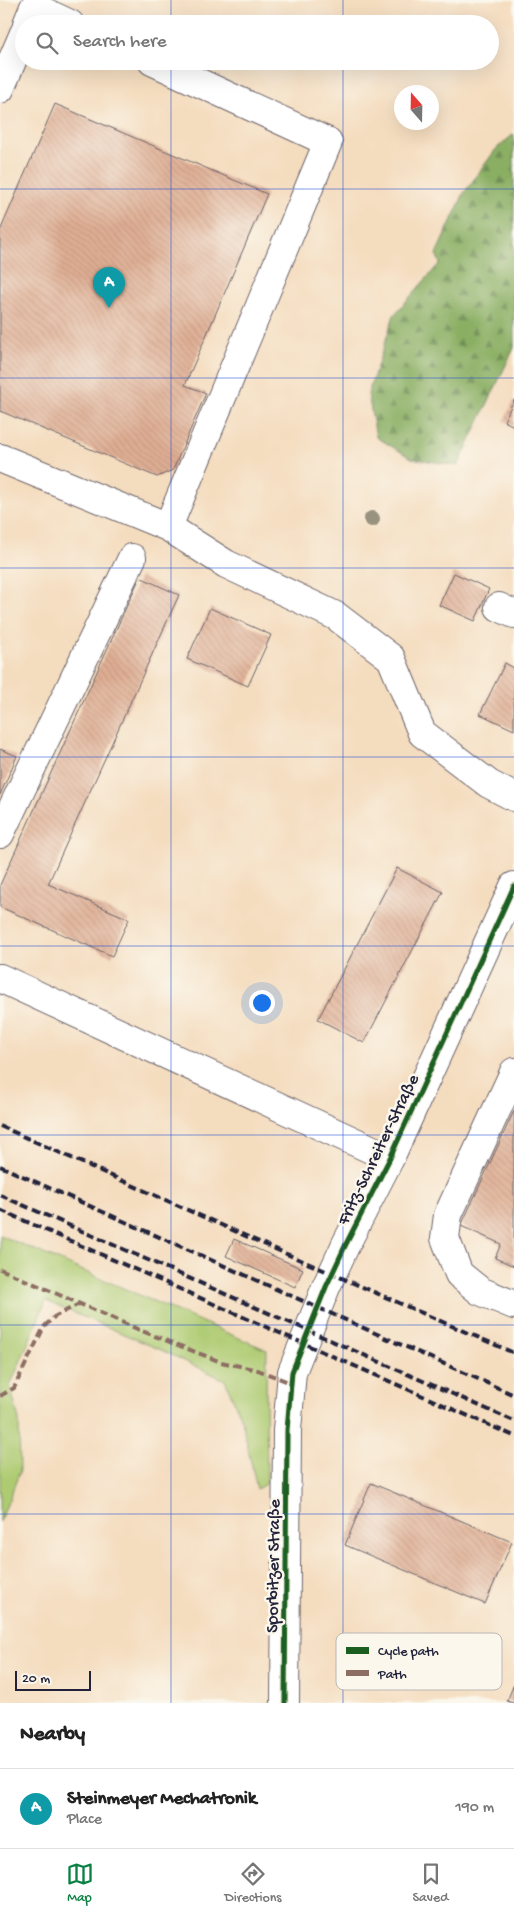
<!DOCTYPE html>
<html lang="en">
<head>
<meta charset="utf-8">
<style>
	:root { --surface:#fff; --page:#f2f2f2; --text:#222; --muted:#767676; --line:#e0e0e0; --accent:#0b8043 }
	body { margin:0; font-family:"Gochi Hand",sans-serif; background:var(--page); color:var(--text) }
	.compass { position:absolute; left:394px; top:85px; width:45px; height:45px; border-radius:50%; background:var(--surface); box-shadow:0 5px 20px #0002; rotate:340deg }
	.scale { position:absolute; left:15px; bottom:12px; width:76px; box-sizing:border-box; padding-left:5px; border:2px solid #22223b; border-top:0; font-size:14px; line-height:18px; white-space:nowrap; color:#22223b; -webkit-text-stroke:4px #fbf7ec; paint-order:stroke }
	.you { position:absolute; left:261px; top:1002px; width:18px; height:18px; margin:-12px; border:4px solid #fff; border-radius:50%; background:#1a73e8; box-shadow:0 0 0 8px #1a73e833 }
	.badge { display:grid; place-items:center; width:32px; height:32px; border-radius:50%; background:var(--accent); color:#fff; font-size:16px; font-weight:700 }
	.pin { position:absolute; translate:-50% -41px; filter:drop-shadow(0 1px 2px #0008) }
	.pin::after { content:''; position:absolute; top:26px; width:18px; height:15px; background:inherit; clip-path:polygon(0 0,100% 0,50% 100%) }
	.list { margin:0; padding:0; list-style:none }
	h2 { display:flex; justify-content:space-between; align-items:center; height:65px; margin:0; padding:0 20px; font-size:21px }
	h2 small { font-size:16px; font-weight:400; color:var(--muted) }
	.list li { display:grid; grid-template-columns:32px 1fr auto; gap:15px; align-items:center; box-sizing:border-box; height:80px; padding:0 20px; border-top:1px solid var(--line) }
	.list b { display:block; font-size:19px; white-space:nowrap }
	.list p { margin:0; font-size:16px; white-space:nowrap; color:var(--muted) }
	.list em { font-size:16px; font-style:normal; color:var(--muted) }
	.icon { flex:none; width:28px; height:28px; fill:none; stroke:currentColor; stroke-width:2; stroke-linecap:round; stroke-linejoin:round }
	.map { position:relative; flex:none; width:514px; height:1703px; overflow:hidden }
	.search { position:absolute; background:var(--surface); box-shadow:0 5px 20px #0002; left:15px; right:15px; top:15px; height:55px; display:flex; align-items:center; gap:12px; box-sizing:border-box; padding:0 18px; border-radius:28px; color:var(--muted); font-size:19px }
	.sheet { height:145px; background:var(--surface) }
	nav { display:flex; justify-content:space-around; align-items:center; box-sizing:border-box; height:70px; border-top:1px solid var(--line); background:var(--surface); font-size:14px; color:var(--muted) }
	nav a { display:grid; justify-items:center; gap:2px }
	nav .on { color:var(--accent) }
	.map>svg:first-child { display:block }
	.grass { fill:#aecb72; stroke:#687656 }
	.forest { fill:url(#forest-firs); stroke:#566850 }
	.building { fill:url(#building-back-hatch) }
	.lines { fill:none; stroke-linecap:round; stroke-linejoin:round }
	.minor-casing { stroke:#6c6369; stroke-width:30 }
	.minor { stroke:#fff; stroke-width:28 }
	.rail { stroke:#22223b; stroke-width:4; stroke-dasharray:8 4; stroke-linecap:butt }
	.quiet { stroke:#8d6e63; stroke-width:4; stroke-dasharray:8 4; stroke-linecap:butt }
	.cycleway-casing { stroke:#fbf7ec; stroke-width:8 }
	.cycleway { stroke:#1b5e20; stroke-width:5 }
	.tree { fill:#98927f }
	.grid { fill:none; stroke:#1d4ed8; stroke-width:1; stroke-opacity:0.55 }
	.labels { text-anchor:middle; stroke-width:5; stroke-linejoin:round; paint-order:stroke }
	.street-label { font-size:18px; fill:#22223b; stroke:#fbf7ec }
	.key { fill:#fbf7ec; stroke:#bab7b7; stroke-width:1 }
	.key-label { font-size:14px; fill:#22223b }
</style>
</head>
<body>
<div class="map">
<svg width="514" height="1703" viewBox="0 0 514 1703">
	<defs>
		<pattern id="forest-firs" width="22" height="20" patternUnits="userSpaceOnUse" patternTransform="scale(1.25)"><rect width="22" height="20" fill="#8aaf64"/><path d="M5 1l3.5 6h-7zM16 11l3.5 6h-7z" fill="#708e54"/></pattern>
		<pattern id="building-back-hatch" width="6" height="6" patternUnits="userSpaceOnUse" patternTransform="scale(1.25)"><rect width="6" height="6" fill="#dfae93"/><path d="M-1 5l2 2M0 0l6 6M5-1l2 2" fill="none" stroke="#bf9580"/></pattern>
	</defs>
	<rect width="100%" height="100%" fill="#fbf7ec"/>
	<filter id="ink" filterUnits="userSpaceOnUse"><feTurbulence type="fractalNoise" baseFrequency=".02" numOctaves="2"/><feDisplacementMap in="SourceGraphic" scale="10" xChannelSelector="R" yChannelSelector="G"/><feConvolveMatrix kernelMatrix="1 2 1 2 8 2 1 2 1" color-interpolation-filters="sRGB"/></filter>
	<filter id="wash" filterUnits="userSpaceOnUse"><feTurbulence type="fractalNoise" baseFrequency=".0096" numOctaves="4" result="noise"/><feDisplacementMap in="SourceGraphic" scale="20" xChannelSelector="R" yChannelSelector="G"/><feGaussianBlur stdDeviation="1.12" result="paint"/><feColorMatrix in="noise" values="0 0 0 0 0 0 0 0 0 0 0 0 0 0 0 0 0 1.4 0 .05"/><feComposite in="paint" operator="in"/></filter>
	<g filter="url(#wash)">
		<rect width="100%" height="100%" fill="#f4dcbe"/>
		<polygon class="grass" points="0,1235 267,1350 266,1394 267,1483 257,1489 242,1421 225,1380 161,1350 46,1301 10,1386 19,1420 20,1471 0,1522"/>
		<polygon class="forest" points="514,134 514,348 458,466 411,458 376,437 368,394 394,315 440,263 436,254 464,193 496,149"/>
		<g id="blocks">
			<g class="building">
				<polygon points="55,104 267,194 185,385 206,393 173,470 157,477 0,411 0,231"/>
				<polygon points="514,400 514,426 504,421"/>
				<polygon points="454,573 489,589 475,621 439,605"/>
				<polygon points="140,577 179,595 48,884 129,919 112,956 0,907 0,885"/>
				<polygon points="210,608 271,635 248,686 187,659"/>
				<polygon points="505,663 514,668 514,730 480,714"/>
				<polygon points="0,749 17,756 0,795"/>
				<polygon points="397,868 443,892 364,1043 318,1019"/>
				<polygon points="514,1111 514,1266 495,1258 501,1244 461,1226"/>
				<polygon points="234,1239 303,1269 295,1287 226,1256"/>
				<polygon points="371,1483 512,1542 485,1604 345,1545"/>
				<polygon points="514,1684 514,1703 513,1703 507,1701"/>
			</g>
		</g>
	</g>
	<g filter="url(#ink)">
		<use href="#blocks" fill-opacity="0" stroke="#6c6369" stroke-width="1"/>
		<g class="lines">
			<defs>
				<g id="minor">
					<polyline points="27,24 34,7 70,24"/>
					<polyline points="152,61 328,142 168,527"/>
					<polyline points="0,89 24,33"/>
					<polyline points="0,458 168,527 226,564 336,616 391,658 422,733 489,784 514,797"/>
					<polyline points="499,607 514,614"/>
					<polyline points="0,834 132,558"/>
					<polyline points="0,978 390,1158"/>
					<polyline points="514,1072 448,1215 445,1238 459,1274 480,1291 514,1305"/>
					<polyline points="285,1703 287,1430 292,1372 326,1287 346,1244 390,1158 514,886"/>
				</g>
			</defs>
			<use href="#minor" class="minor-casing"/>
			<use href="#minor" class="minor"/>
			<g class="rail">
				<polyline points="0,1126 266,1245 514,1353"/>
				<polyline points="0,1166 514,1395"/>
				<polyline points="0,1195 514,1421"/>
				<polyline points="0,1210 514,1436"/>
			</g>
			<g class="quiet">
				<polyline points="0,1269 142,1331 221,1362 258,1370 291,1383"/>
				<polyline points="0,1396 14,1388 44,1327 54,1317 79,1304"/>
			</g>
			<defs>
				<polyline id="cycleway" points="285,1703 287,1430 292,1372 326,1287 346,1244 390,1158 514,886"/>
			</defs>
			<use href="#cycleway" class="cycleway-casing"/>
			<use href="#cycleway" class="cycleway"/>
		</g>
		<circle class="tree" cx="372" cy="519" r="8"/>
	</g>
	<path class="grid" d="M171,0v24M343,0v24M171,61v1642M343,61v1642M0,189h514M0,378h514M0,568h514M0,757h514M0,946h514M0,1135h514M0,1325h514M0,1514h514"/>
	<g class="labels">
		<g class="street-label">
			<text transform="translate(377 1149) rotate(-64)" y="6">Fritz-Schreiter-Straße</text>
			<text transform="translate(272 1566) rotate(-89)" y="6">Sporbitzer Straße</text>
		</g>
	</g>
	<rect x="336" y="1633" width="166" height="57" rx="8" class="key"/>
	<rect x="346" y="1647" width="23" height="7" fill="#1b5e20"/>
	<rect x="346" y="1670" width="23" height="6" fill="#8d6e63"/>
	<g class="key-label">
		<text x="378" y="1655">Cycle path</text>
		<text x="378" y="1678">Path</text>
	</g>
</svg>
<svg class="compass" viewBox="-18 -18 36 36"><path d="M0-13l5 13h-10z" fill="#e53935"/><path d="M0 13l5-13h-10z" fill="#767676"/></svg>
<div class="scale">20 m</div>
<div class="you"></div>
<div class="pin badge" style="left:109px;top:308px;background:#0f9aa8">A</div>
<div class="search"><svg class="icon" aria-label="search" viewBox="0 0 24 24"><circle cx="10" cy="10" r="6"/><path d="M15 15l6 6"/></svg>Search here</div>
</div>
<section class="sheet">
<h2>Nearby<small></small></h2>
<ul class="list">
<li><span class="badge" style="background:#0f9aa8">A</span><div><b>Steinmeyer Mechatronik</b><p>Place</p></div><em>190 m</em></li>
</ul>
</section>
<nav>
<a class="on"><svg class="icon" aria-label="map" viewBox="0 0 24 24"><path d="M3 6l6-2 6 2 6-2v14l-6 2-6-2-6 2zM9 4v14M15 6v14"/></svg>Map</a>
<a><svg class="icon" aria-label="directions" viewBox="0 0 24 24"><path d="M12 3l9 9-9 9-9-9zM9 14v-3h6M13 9l2 2-2 2"/></svg>Directions</a>
<a><svg class="icon" aria-label="saved" viewBox="0 0 24 24"><path d="M7 4h10v16l-5-4-5 4z"/></svg>Saved</a>
</nav>
</body>
</html>
